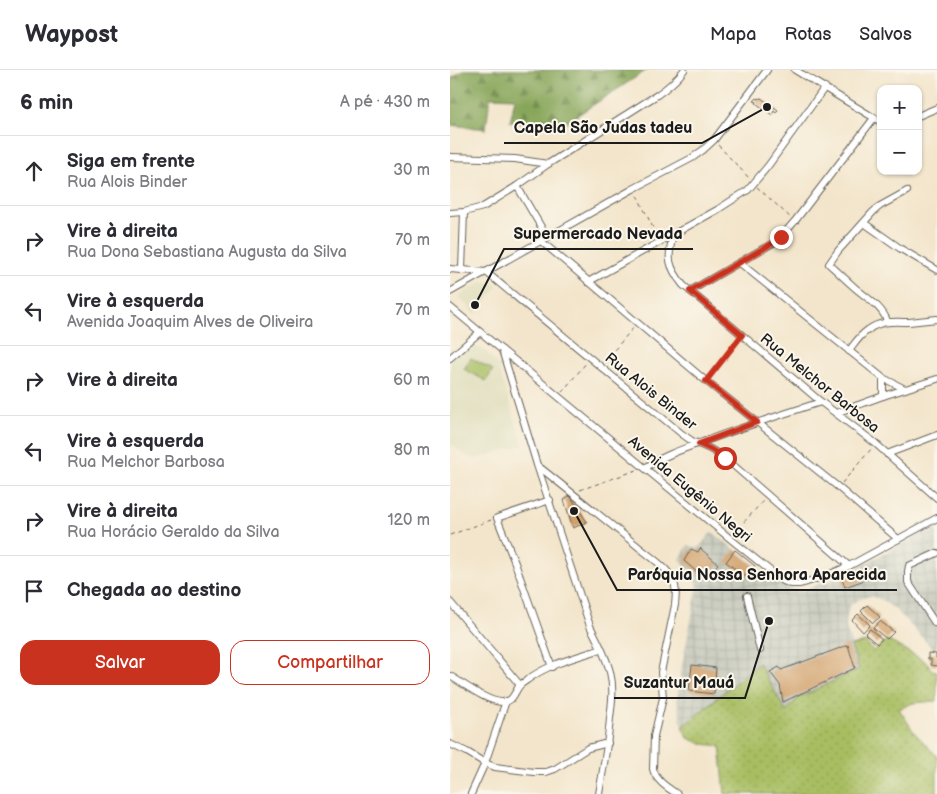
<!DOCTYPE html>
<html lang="pt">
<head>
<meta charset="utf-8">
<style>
	:root { --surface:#fff; --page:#f2f2f3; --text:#2b2b33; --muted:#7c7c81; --line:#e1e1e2; --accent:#c8321e }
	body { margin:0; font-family:"Balsamiq Sans",sans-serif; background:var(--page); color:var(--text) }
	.controls { position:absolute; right:15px; top:15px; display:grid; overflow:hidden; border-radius:10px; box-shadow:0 1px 4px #0004 }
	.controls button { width:45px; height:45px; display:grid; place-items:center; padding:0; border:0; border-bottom:1px solid var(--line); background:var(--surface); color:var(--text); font:25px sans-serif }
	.stop { position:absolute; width:15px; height:15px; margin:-11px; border:4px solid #c8321e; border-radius:50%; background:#fff }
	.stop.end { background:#c8321e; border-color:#fff; box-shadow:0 1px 5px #0008 }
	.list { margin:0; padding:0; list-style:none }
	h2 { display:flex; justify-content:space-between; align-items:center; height:65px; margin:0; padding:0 20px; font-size:21px }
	h2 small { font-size:16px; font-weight:400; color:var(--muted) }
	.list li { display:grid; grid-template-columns:32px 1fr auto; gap:15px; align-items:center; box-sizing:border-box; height:70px; padding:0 20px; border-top:1px solid var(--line) }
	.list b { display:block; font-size:19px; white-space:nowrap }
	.list p { margin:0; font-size:16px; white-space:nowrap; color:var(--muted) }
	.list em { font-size:16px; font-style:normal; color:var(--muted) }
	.actions { display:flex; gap:10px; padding:15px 20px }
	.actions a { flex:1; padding:11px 0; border:1px solid var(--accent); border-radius:15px; text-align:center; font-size:18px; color:var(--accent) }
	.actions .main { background:var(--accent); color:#fff }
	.icon { flex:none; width:28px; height:28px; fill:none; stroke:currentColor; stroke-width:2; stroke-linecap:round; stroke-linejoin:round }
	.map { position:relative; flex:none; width:487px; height:724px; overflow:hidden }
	header { display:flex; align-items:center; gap:30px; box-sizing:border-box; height:70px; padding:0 25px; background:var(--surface); border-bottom:1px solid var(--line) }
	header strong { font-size:24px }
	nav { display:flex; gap:28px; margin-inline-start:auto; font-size:18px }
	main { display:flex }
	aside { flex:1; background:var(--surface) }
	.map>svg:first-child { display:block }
	.built { fill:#dfddbb }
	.industrial { fill:url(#industrial-grid) }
	.grass { fill:url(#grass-dots); stroke:#626c3e }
	.forest { fill:url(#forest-firs); stroke:#50603a }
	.pitch { fill:#a7bd61; stroke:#626c3e }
	.building { fill:#d1a06b }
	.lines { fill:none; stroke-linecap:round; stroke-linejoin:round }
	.minor-casing { stroke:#676259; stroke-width:8 }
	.path { stroke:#676259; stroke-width:1; stroke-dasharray:4 4; stroke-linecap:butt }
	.minor { stroke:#fff; stroke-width:6 }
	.route { stroke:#c8321e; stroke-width:6 }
	.labels { text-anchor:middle; stroke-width:4; stroke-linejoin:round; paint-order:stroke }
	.street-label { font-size:15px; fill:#1c1c1c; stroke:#fbf7ec }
	.leader { fill:none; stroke:#1c1c1c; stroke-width:2 }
	.callout-dot { fill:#1c1c1c; stroke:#fbf7ec; stroke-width:2 }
	.callout-label { font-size:16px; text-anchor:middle; font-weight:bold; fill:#1c1c1c; stroke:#fbf7ec; stroke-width:4; stroke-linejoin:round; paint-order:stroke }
</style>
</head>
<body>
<header>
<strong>Waypost</strong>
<nav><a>Mapa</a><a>Rotas</a><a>Salvos</a></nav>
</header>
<main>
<aside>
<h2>6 min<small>A pé · 430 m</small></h2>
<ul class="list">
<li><svg class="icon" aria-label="ahead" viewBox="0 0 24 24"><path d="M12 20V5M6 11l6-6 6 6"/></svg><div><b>Siga em frente</b><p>Rua Alois Binder</p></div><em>30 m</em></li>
<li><svg class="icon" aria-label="right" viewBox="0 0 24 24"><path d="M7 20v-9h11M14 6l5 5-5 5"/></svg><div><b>Vire à direita</b><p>Rua Dona Sebastiana Augusta da Silva</p></div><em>70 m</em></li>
<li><svg class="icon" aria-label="left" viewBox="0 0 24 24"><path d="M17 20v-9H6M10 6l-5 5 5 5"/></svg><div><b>Vire à esquerda</b><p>Avenida Joaquim Alves de Oliveira</p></div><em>70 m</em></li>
<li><svg class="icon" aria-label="right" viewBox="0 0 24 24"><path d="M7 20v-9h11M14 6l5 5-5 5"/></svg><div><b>Vire à direita</b></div><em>60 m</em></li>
<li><svg class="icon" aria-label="left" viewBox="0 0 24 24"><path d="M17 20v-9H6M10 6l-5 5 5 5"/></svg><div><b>Vire à esquerda</b><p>Rua Melchor Barbosa</p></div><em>80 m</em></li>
<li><svg class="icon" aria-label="right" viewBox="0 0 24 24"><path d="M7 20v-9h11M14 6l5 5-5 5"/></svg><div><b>Vire à direita</b><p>Rua Horácio Geraldo da Silva</p></div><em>120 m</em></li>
<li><svg class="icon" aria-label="arrive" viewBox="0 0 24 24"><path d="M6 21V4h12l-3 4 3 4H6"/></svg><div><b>Chegada ao destino</b></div></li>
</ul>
<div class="actions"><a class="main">Salvar</a><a>Compartilhar</a></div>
</aside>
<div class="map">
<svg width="487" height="724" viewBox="0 0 487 724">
	<defs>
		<pattern id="industrial-grid" width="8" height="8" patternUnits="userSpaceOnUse" patternTransform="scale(1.25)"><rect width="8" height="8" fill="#c3c6b9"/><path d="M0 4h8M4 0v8" fill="none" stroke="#a7aa9e"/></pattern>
		<pattern id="grass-dots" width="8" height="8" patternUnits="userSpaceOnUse" patternTransform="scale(1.25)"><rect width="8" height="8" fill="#a7bd61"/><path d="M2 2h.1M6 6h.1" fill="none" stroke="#8fa254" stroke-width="1.8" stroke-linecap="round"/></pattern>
		<pattern id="forest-firs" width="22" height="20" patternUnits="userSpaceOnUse" patternTransform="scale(1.25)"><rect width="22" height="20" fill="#85a457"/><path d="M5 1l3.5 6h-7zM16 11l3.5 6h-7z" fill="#6c8547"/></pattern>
	</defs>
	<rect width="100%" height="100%" fill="#fbf7ec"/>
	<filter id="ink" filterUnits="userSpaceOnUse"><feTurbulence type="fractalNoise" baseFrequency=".02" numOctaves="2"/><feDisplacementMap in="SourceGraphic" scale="10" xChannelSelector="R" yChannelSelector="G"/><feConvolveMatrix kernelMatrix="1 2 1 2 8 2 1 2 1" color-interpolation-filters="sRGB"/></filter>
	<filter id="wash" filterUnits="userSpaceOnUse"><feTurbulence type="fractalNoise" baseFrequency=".0096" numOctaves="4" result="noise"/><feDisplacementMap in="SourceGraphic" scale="20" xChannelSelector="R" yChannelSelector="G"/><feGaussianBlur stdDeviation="1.12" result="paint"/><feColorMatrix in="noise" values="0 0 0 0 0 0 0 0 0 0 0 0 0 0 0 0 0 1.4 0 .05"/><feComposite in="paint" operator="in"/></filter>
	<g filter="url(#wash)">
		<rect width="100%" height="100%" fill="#f3e5cb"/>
		<g class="built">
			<polygon points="41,212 48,216 25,244 9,226 29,213"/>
			<polygon points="16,275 20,275 29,278 36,282 47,294 73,375 25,389 16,386 0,373 0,290"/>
		</g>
		<polygon class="industrial" points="487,455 487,577 483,579 446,540 432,530 421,526 410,529 400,535 397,546 396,557 409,599 348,628 336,642 309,593 232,657 227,629 232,595 248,515 230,489 238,475 248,478 262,462 330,514 341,519 353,520 390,507"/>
		<polygon class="grass" points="437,570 475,591 482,600 487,601 487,631 463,633 449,639 464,662 487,686 487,724 275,724 270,676 252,674 238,668 232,657 309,593 336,642 348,628 409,599 401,576 415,572 424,581"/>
		<polygon class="forest" points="14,0 197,0 111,56 60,52 65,28 40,27 36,59 0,55 0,9"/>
		<polygon class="pitch" points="21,288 43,300 36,311 14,299"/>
		<g id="blocks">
			<g class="building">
				<polygon points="307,28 309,29 311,28 328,40 326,43 324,41 322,45 306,33 307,32 304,31"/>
				<polygon points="119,426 121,427 137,452 123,458 114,430"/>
				<polygon points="250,478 268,494 255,509 234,491 241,479 248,482"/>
				<polygon points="285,480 305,496 296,507 276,492"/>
				<polygon points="416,498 420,508 395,517 391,507"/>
				<polygon points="417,535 430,547 423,553 411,541"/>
				<polygon points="408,544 420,555 413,562 402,550"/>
				<polygon points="430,551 444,562 437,569 423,558"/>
				<polygon points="420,559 432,569 427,574 415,564"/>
				<polygon points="398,575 405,598 333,632 330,615 320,602 329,597 331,600"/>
				<polygon points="478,583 486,584 486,588 487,588 487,596 481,595 481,589 478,589"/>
				<polygon points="242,595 266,598 264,624 239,621"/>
			</g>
		</g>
	</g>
	<g filter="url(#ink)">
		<use href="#blocks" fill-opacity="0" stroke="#676259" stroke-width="1"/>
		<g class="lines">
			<defs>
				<g id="minor">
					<polyline points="345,0 431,52"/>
					<polyline points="468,46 487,38"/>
					<polyline points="0,87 65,89 98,94"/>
					<polyline points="67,116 97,167"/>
					<path d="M0,143l14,-1 19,-5 34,-21 31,-22 109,-69c10,-7 20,-15 27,-25"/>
					<polyline points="414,153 451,179 487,200"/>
					<path d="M223,165c-6,23 -5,31 10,50l138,117 54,41 62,55"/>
					<polyline points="91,171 256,311 388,417 448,469"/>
					<polyline points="290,193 433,308 455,319"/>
					<polyline points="0,199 36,202 232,364 242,371 260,379 275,388 399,496"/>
					<polyline points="12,200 14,142"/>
					<polyline points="138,212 267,140 298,120 318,96 375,17"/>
					<polyline points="240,221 323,173 331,167 345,151 424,48"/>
					<polyline points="0,222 183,119 242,88 253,80 264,70 317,0"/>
					<polyline points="0,237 283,471 333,511 341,514 349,514 357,512 378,505 399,496 487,448"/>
					<path d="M437,251c-5,-15 -22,-24 -34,-35 -8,-7 -16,-15 -24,-22l9,-13 35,-39 7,-6 27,-15"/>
					<path d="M52,280l35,115 53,161c8,15 16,30 20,46 4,15 2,31 0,46 -2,26 -7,51 -11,76"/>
					<path d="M399,281c6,-8 11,-16 19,-21 13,-10 26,-8 41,-8 10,-1 19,-2 28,-3"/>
					<polyline points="0,288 30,262"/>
					<polyline points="433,326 433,308"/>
					<polyline points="386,343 433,326 487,309"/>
					<polyline points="437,384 487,365"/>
					<path d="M88,396c33,26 65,52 97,78 10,9 32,23 37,34 5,9 4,18 3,27l-14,67 2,26 -9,38 -1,33c3,12 15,19 24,25"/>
					<path d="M195,398c19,-13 41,-20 63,-28 37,-14 75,-26 113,-38"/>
					<polyline points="100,430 47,448 65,493 102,597"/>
					<polyline points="297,526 310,580"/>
					<polyline points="0,532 70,615"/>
					<polyline points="485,553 458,512 458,501 459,496 487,483"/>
					<path d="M0,606c13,7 37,26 52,26 12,0 12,-10 18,-17 2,-2 5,-3 7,-5 21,-16 50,-23 75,-31"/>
					<polyline points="0,674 17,682 35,693 45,697 84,702 96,702 105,699 138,678 158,673"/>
					<polyline points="21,724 35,693 56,631"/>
				</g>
			</defs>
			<use href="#minor" class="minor-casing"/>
			<g class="path">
				<polyline points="268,75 299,108"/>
				<polyline points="307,117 341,148"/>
				<polyline points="187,125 207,166"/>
				<polyline points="154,292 184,257"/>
				<polyline points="260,307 288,270"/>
				<polyline points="112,322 137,292"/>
				<polyline points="392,413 422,378"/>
				<polyline points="130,420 187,400"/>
				<polyline points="283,464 314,430"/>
				<polyline points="0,465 41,450"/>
			</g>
			<use href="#minor" class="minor"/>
		</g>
	</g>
	<g class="lines" filter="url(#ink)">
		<polyline class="route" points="275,388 260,379 249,374 307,352 256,311 292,265 240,221 323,173 331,167"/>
	</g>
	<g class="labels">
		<g class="street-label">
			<text transform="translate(370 313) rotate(39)" y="5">Rua Melchor Barbosa</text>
			<text transform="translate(201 321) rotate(39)" y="5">Rua Alois Binder</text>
			<text transform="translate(240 419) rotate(40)" y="5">Avenida Eugênio Negri</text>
		</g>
	</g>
	<path class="leader" d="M317 37L252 73H54M25 235L54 179H243M124 441L167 520H447M319 551L295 628H164"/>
	<g class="callout-dot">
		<circle cx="317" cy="37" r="5"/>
		<circle cx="25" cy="235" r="5"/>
		<circle cx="124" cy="441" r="5"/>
		<circle cx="319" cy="551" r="5"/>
	</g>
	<g class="callout-label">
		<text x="153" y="63">Capela São Judas tadeu</text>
		<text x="148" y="169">Supermercado Nevada</text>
		<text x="307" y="510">Paróquia Nossa Senhora Aparecida</text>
		<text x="229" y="618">Suzantur Mauá</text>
	</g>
</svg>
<div class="controls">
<button>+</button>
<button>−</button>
</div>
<div class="stop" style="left:275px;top:388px"></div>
<div class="stop end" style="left:331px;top:167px"></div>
</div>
</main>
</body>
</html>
